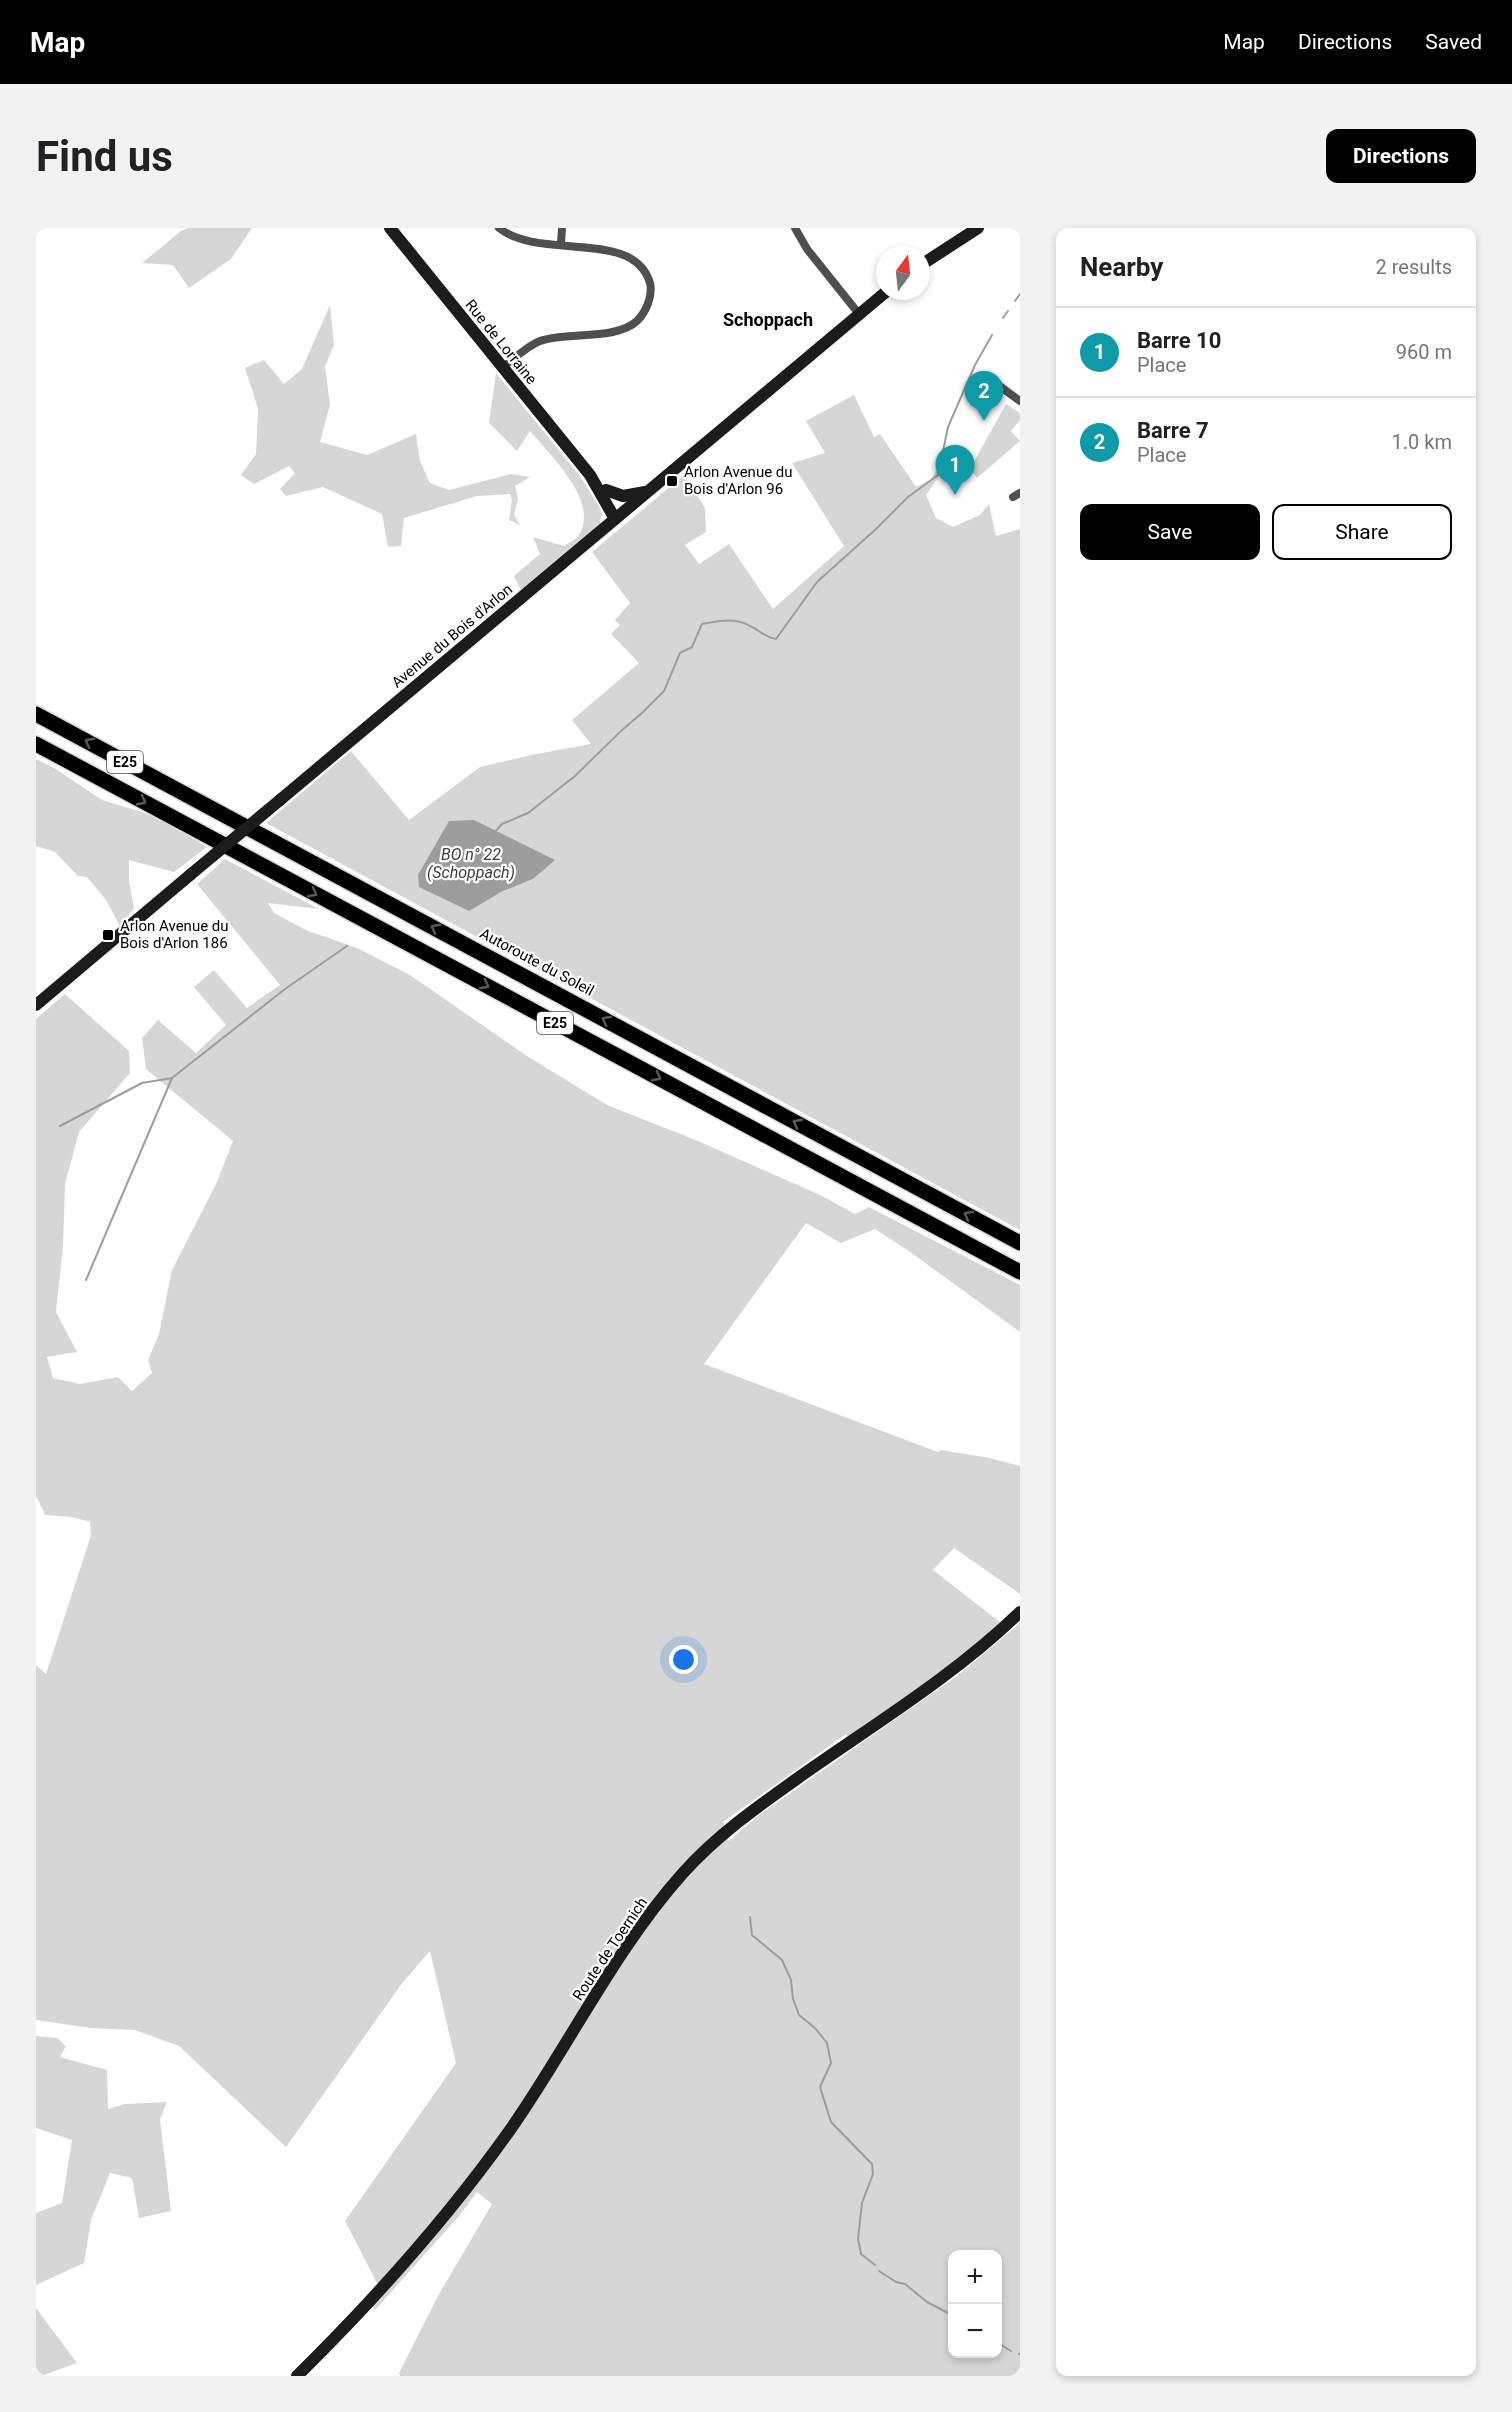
<!DOCTYPE html>
<html lang="en">
<head>
<meta charset="utf-8">
<style>
	:root { --surface:#fff; --page:#f2f2f2; --text:#202124; --muted:#757577; --line:#e0e0e0; --accent:#000 }
	body { margin:0; font-family:Roboto,sans-serif; background:var(--page); color:var(--text) }
	.controls { position:absolute; right:18px; bottom:18px; display:grid; overflow:hidden; border-radius:12px; box-shadow:0 3px 9px #0003 }
	.controls button { width:54px; height:54px; display:grid; place-items:center; padding:0; border:0; border-bottom:2px solid var(--line); background:var(--surface); color:var(--text); font:30px sans-serif }
	.compass { position:absolute; left:840px; top:18px; width:54px; height:54px; border-radius:50%; background:var(--surface); box-shadow:0 3px 9px #0003; rotate:15deg }
	.you { position:absolute; left:648px; top:1432px; width:21px; height:21px; margin:-15px; border:4px solid #fff; border-radius:50%; background:#1a73e8; box-shadow:0 0 0 9px #1a73e833 }
	.badge { display:grid; place-items:center; width:39px; height:39px; border-radius:50%; background:var(--accent); color:#fff; font-size:20px; font-weight:700 }
	.pin { position:absolute; translate:-50% -50px; filter:drop-shadow(0 2px 3px #0008) }
	.pin::after { content:''; position:absolute; top:32px; width:21px; height:18px; background:inherit; clip-path:polygon(0 0,100% 0,50% 100%) }
	.list { margin:0; padding:0; list-style:none }
	h2 { display:flex; justify-content:space-between; align-items:center; height:78px; margin:0; padding:0 24px; font-size:26px }
	h2 small { font-size:20px; font-weight:400; color:var(--muted) }
	.list li { display:grid; grid-template-columns:39px 1fr auto; gap:18px; align-items:center; box-sizing:border-box; height:90px; padding:0 24px; border-top:2px solid var(--line) }
	.list b { display:block; font-size:22px; white-space:nowrap }
	.list p { margin:0; font-size:20px; white-space:nowrap; color:var(--muted) }
	.list em { font-size:20px; font-style:normal; color:var(--muted) }
	.actions { display:flex; gap:12px; padding:18px 24px }
	.actions a { flex:1; padding:14px 0; border:2px solid var(--accent); border-radius:12px; text-align:center; font-size:21px; color:var(--accent) }
	.actions .main { background:var(--accent); color:#fff }
	.map { position:relative; flex:none; width:984px; height:2148px; overflow:hidden; border-radius:12px }
	header { display:flex; align-items:center; gap:36px; box-sizing:border-box; height:84px; padding:0 30px; background:var(--accent); color:#fff }
	header strong { font-size:28px }
	nav { display:flex; gap:33px; margin-inline-start:auto; font-size:21px }
	.intro { display:flex; align-items:center; justify-content:space-between; box-sizing:border-box; height:144px; padding:0 36px }
	h1 { margin:0; font-size:42px }
	.button { padding:15px 27px; border-radius:12px; background:var(--accent); color:#fff; font-size:21px; font-weight:700 }
	main { display:flex; gap:36px; padding:0 36px }
	aside { flex:1; background:var(--surface); border-radius:12px; box-shadow:0 3px 9px #0003 }
	.map>svg:first-child { display:block }
	.green { fill:#d6d6d6; fill-rule:evenodd }
	.water { fill:#9d9d9d }
	.lines { fill:none; stroke-linecap:round; stroke-linejoin:round }
	.stream { stroke:#9d9d9d; stroke-width:2 }
	.motorway-casing { stroke:#dbdbdb; stroke-width:18 }
	.minor { stroke:#4f4f4f; stroke-width:8 }
	.secondary { stroke:#1c1c1c; stroke-width:12 }
	.motorway { stroke:#000; stroke-width:15 }
	.secondary-bridge { stroke:#1c1c1c; stroke-width:12 }
	.oneway { stroke:#595959 }
	.poi-dot { fill:#000; stroke:#fff; stroke-width:2 }
	.labels { text-anchor:middle; stroke-width:4.5; stroke-linejoin:round; paint-order:stroke }
	.shield { fill:#fff; stroke:#4c4c4c; stroke-width:1.5 }
	.shield-label { font-size:14px; font-weight:bold; fill:#000 }
	.street-label { font-size:15px; fill:#000; stroke:#fff }
	.poi-label { font-size:15px; fill:#000; stroke:#fff; text-anchor:start }
	.water-label { font-size:16px; font-style:italic; fill:#3e3e3e; stroke:#fff }
	.quarter-label { font-size:18px; font-weight:bold; fill:#000; stroke:#fff }
</style>
</head>
<body>
<header>
<strong>Map</strong>
<nav><a>Map</a><a>Directions</a><a>Saved</a></nav>
</header>
<div class="intro"><h1>Find us</h1><a class="button">Directions</a></div>
<main>
<div class="map">
<svg width="984" height="2148" viewBox="0 0 984 2148">
	<rect width="100%" height="100%" fill="#fff"/>
	<g class="green">
		<polygon points="153,0 216,0 195,31 153,60 137,37 106,35 145,3"/>
		<polygon points="294,77 298,117 289,139 294,177 284,214 331,227 380,206 384,233 394,255 413,262 475,246 494,249 479,258 482,271 478,287 484,297 473,292 476,272 474,266 441,268 368,290 365,318 352,319 346,286 287,259 250,268 244,261 259,245 253,238 218,256 205,247 220,226 222,181 209,140 228,132 248,156 266,141"/>
		<path d="M460,145l84,103 19,30 3,8 -2,10 -8,8 -71,58 -7,-14 26,-22 -7,-17 31,9c4,-3 12,-7 15,-11 21,-33 -29,-80 -49,-104l-13,20 -28,-28z"/>
		<path d="M818,167l20,42 6,-3 36,53 14,-7 8,-12 5,3 -17,24 10,23 17,9 27,-12 9,-11 7,32 24,-7v701l-754,-407 85,-72 58,69 71,-53 51,-12 60,-11 -19,-24 67,-57 -28,-29 9,-9 -5,-5 15,-17 -38,-51 92,-77 21,33 1,24 -21,13 14,19 30,-20 44,65 71,-63 -52,-83 33,-10 -19,-32zM518,632l-21,19 -32,13z"/>
		<polygon points="970,176 984,185 984,192 975,203 984,213 941,250 934,241"/>
		<polygon points="0,531 18,540 66,572 119,588 171,619 138,644 93,632 93,653 98,680 84,698 70,672 51,649 42,648 19,624 0,618"/>
		<path d="M189,631l94,50 -51,-6 6,10 34,18 47,16 55,28 117,81 80,49 91,36 122,54 35,19 14,-7 151,78v47l-107,-78 -38,-25 -34,14 -35,-20 -102,141 234,88 3,-2 49,8 30,8v128l-66,-46 -21,22 72,56 -154,114 -5,-6 -123,88 6,19 30,-26 198,-139 63,-53v753h-620l-1,-3 39,-77 54,-92 -15,-12 -18,24 -84,94 -6,-8 8,-8v-11l-32,-62 111,-158 -26,-112 -27,31 -117,165 -107,-101 -44,-16 -44,-2 -55,-8v-355l10,9 45,-139 -1,-13 -18,-5 -27,-2 -9,-19v-477l29,-25 64,57 1,22 -51,59 -14,52 -2,62 -7,66 21,40 -30,5 6,21 27,6 38,-7 14,14 20,-18 -4,-13 11,-26 13,-64 45,-88 16,-41 -87,-72 -4,-31 16,-18 38,33 30,-28 -32,-38 20,-17 33,38 33,-23 -83,-101zM916,2026h46v100h-46z"/>
		<polygon points="0,1808 21,1810 30,1818 24,1829 71,1842 72,1881 89,1876 131,1874 124,1892 135,1983 103,1990 96,1950 74,1945 55,1992 48,2035 0,2057 0,1985 26,1975 36,1912 0,1900"/>
		<polygon points="0,2080 41,2135 5,2148 0,2148"/>
	</g>
	<polygon class="water" points="438,592 519,632 497,651 465,664 433,683 383,659 382,647 413,593"/>
	<g class="lines">
		<g class="stream">
			<polyline points="979,73 984,66"/>
			<polyline points="967,90 972,83"/>
			<path d="M459,604l7,-8 26,-11 47,-37 46,-45 22,-19 21,-21 16,-38 12,-6 10,-23c16,-3 33,-7 48,2 11,5 14,11 26,13l41,-57 59,-53 32,-32 30,-22 10,-48 27,-62 17,-30"/>
			<polyline points="24,898 106,855 136,850 249,761 311,718"/>
			<polyline points="50,1052 136,850"/>
			<polyline points="714,1689 716,1707 746,1732 755,1752 757,1771 763,1787 779,1800 791,1815 795,1835 784,1859 795,1894 836,1936 837,1946 826,1975 822,2011 825,2026 839,2037"/>
			<polyline points="843,2043 860,2054 869,2056 891,2074 916,2087"/>
			<polyline points="962,2115 975,2123"/>
			<polyline points="983,2126 984,2126"/>
		</g>
		<defs>
			<g id="motorway">
				<polyline points="0,486 984,1015"/>
				<polyline points="0,516 984,1044"/>
			</g>
		</defs>
		<use href="#motorway" class="motorway-casing"/>
		<g class="minor">
			<path d="M463,0c41,33 135,0 151,55 3,13 -4,29 -13,38 -22,20 -70,10 -97,20 -13,5 -26,18 -37,26"/>
			<polyline points="759,0 771,21 823,86"/>
			<polyline points="525,15 526,0"/>
			<polyline points="951,149 984,173"/>
			<polyline points="977,269 984,265"/>
		</g>
		<g class="secondary">
			<polyline points="354,0 554,247 579,291"/>
			<polyline points="885,37 942,0"/>
			<polyline points="570,262 587,268 609,264"/>
			<polyline points="244,572 851,63"/>
			<polyline points="0,777 154,647"/>
			<path d="M261,2148c77,-76 150,-157 213,-246 58,-83 105,-181 173,-257 33,-37 74,-66 115,-95 75,-53 156,-102 222,-166"/>
		</g>
		<use href="#motorway" class="motorway"/>
		<polyline class="secondary-bridge" points="154,647 244,572"/>
	</g>
	<defs><path id="oneway-chevron" d="M-2-3.5L2.5 0L-2 3.5" fill="none" stroke-width="1.6" stroke-linecap="round" stroke-linejoin="round" transform="scale(1.5)"/></defs>
	<g class="oneway">
		<use href="#oneway-chevron" transform="translate(53 514) rotate(-152)"/>
		<use href="#oneway-chevron" transform="translate(106 573) rotate(28)"/>
		<use href="#oneway-chevron" transform="translate(277 665) rotate(28)"/>
		<use href="#oneway-chevron" transform="translate(399 700) rotate(-152)"/>
		<use href="#oneway-chevron" transform="translate(449 757) rotate(28)"/>
		<use href="#oneway-chevron" transform="translate(570 792) rotate(-152)"/>
		<use href="#oneway-chevron" transform="translate(621 849) rotate(28)"/>
		<use href="#oneway-chevron" transform="translate(761 895) rotate(-152)"/>
		<use href="#oneway-chevron" transform="translate(932 987) rotate(-152)"/>
	</g>
	<g class="poi-dot">
		<rect x="630" y="247" width="12" height="12" rx="3"/>
		<rect x="66" y="701" width="12" height="12" rx="3"/>
	</g>
	<g class="labels">
		<g class="shield">
			<rect x="71" y="523" width="36" height="22" rx="4.5"/>
			<rect x="501" y="784" width="36" height="22" rx="4.5"/>
		</g>
		<g class="shield-label">
			<text x="89" y="539">E25</text>
			<text x="519" y="800">E25</text>
		</g>
		<g class="street-label">
			<text transform="translate(465 114) rotate(51)" y="5">Rue de Lorraine</text>
			<text transform="translate(416 408) rotate(-40)" y="5">Avenue du Bois d'Arlon</text>
			<text transform="translate(501 734) rotate(28)" y="5">Autoroute du Soleil</text>
			<text transform="translate(574 1721) rotate(-56)" y="5">Route de Toernich</text>
		</g>
		<g class="poi-label">
			<text x="648" y="249">Arlon Avenue du<tspan x="648" dy="17">Bois d'Arlon 96</tspan></text>
			<text x="84" y="703">Arlon Avenue du<tspan x="84" dy="17">Bois d'Arlon 186</tspan></text>
		</g>
		<g class="water-label">
			<text x="435" y="632">BO n° 22<tspan x="435" dy="18">(Schoppach)</tspan></text>
		</g>
		<g class="quarter-label">
			<text x="732" y="98">Schoppach</text>
		</g>
	</g>
</svg>
<div class="controls">
<button>+</button>
<button>−</button>
</div>
<svg class="compass" viewBox="-18 -18 36 36"><path d="M0-13l5 13h-10z" fill="#e53935"/><path d="M0 13l5-13h-10z" fill="#757577"/></svg>
<div class="you"></div>
<div class="pin badge" style="left:919px;top:267px;background:#0f9aa8">1</div>
<div class="pin badge" style="left:948px;top:193px;background:#0f9aa8">2</div>
</div>
<aside>
<h2>Nearby<small>2 results</small></h2>
<ul class="list">
<li><span class="badge" style="background:#0f9aa8">1</span><div><b>Barre 10</b><p>Place</p></div><em>960 m</em></li>
<li><span class="badge" style="background:#0f9aa8">2</span><div><b>Barre 7</b><p>Place</p></div><em>1.0 km</em></li>
</ul>
<div class="actions"><a class="main">Save</a><a>Share</a></div>
</aside>
</main>
</body>
</html>
